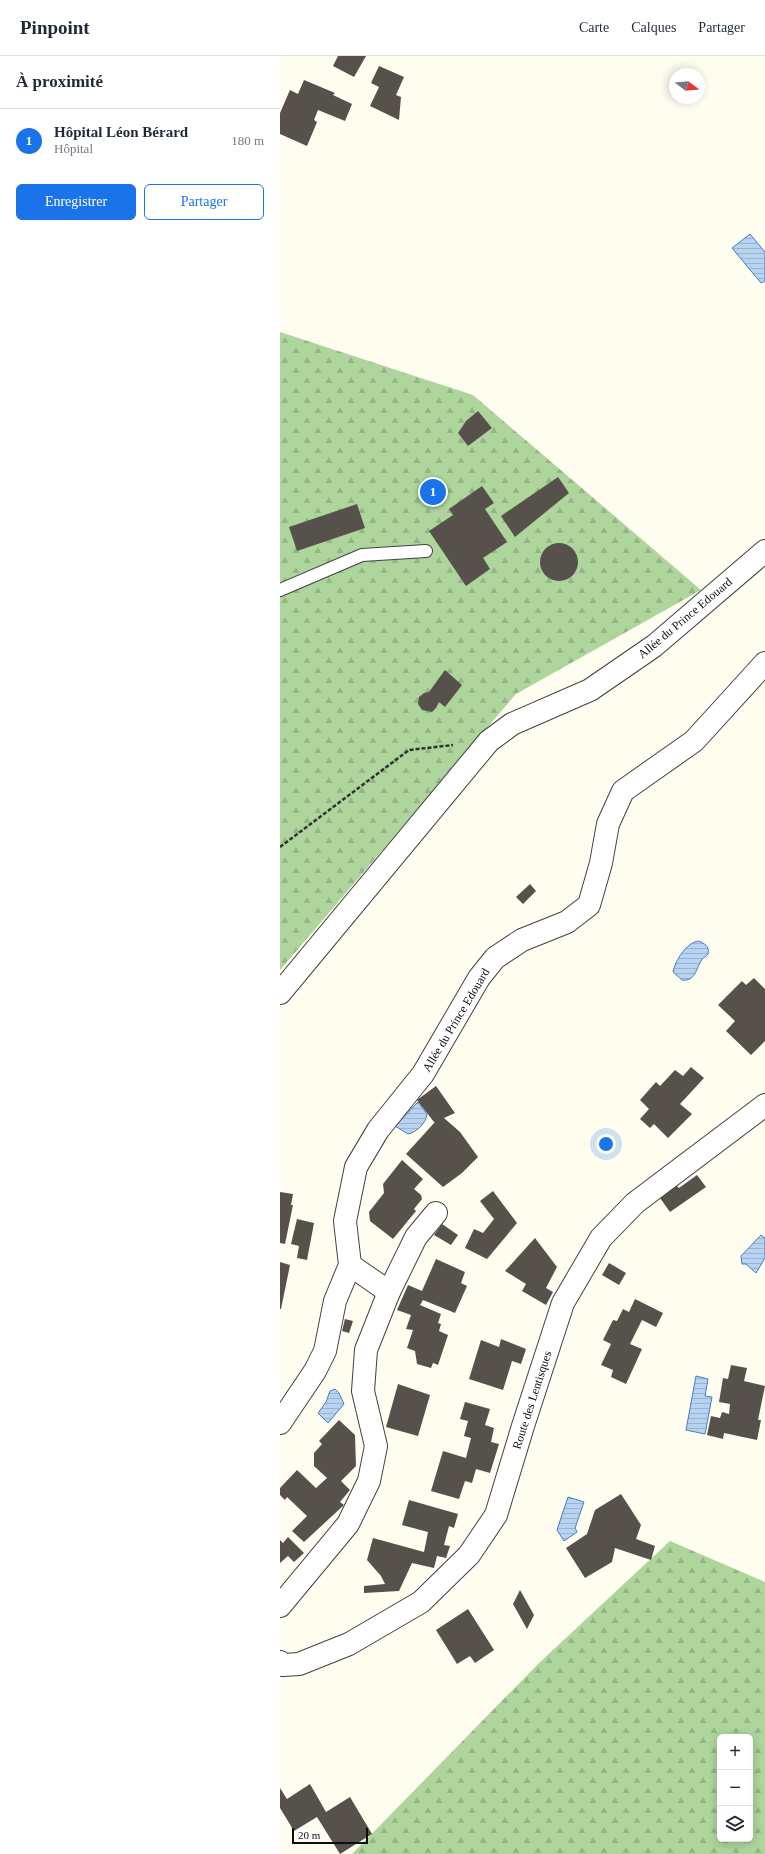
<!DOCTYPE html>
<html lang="fr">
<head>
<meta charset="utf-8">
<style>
	:root { --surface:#fff; --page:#f6f6f7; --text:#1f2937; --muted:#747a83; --line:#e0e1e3; --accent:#1a73e8 }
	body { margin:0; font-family:"Times New Roman",serif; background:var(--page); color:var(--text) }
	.controls { position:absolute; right:12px; bottom:12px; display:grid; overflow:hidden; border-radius:6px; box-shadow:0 2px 10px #0003 }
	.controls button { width:36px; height:36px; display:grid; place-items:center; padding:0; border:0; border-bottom:1px solid var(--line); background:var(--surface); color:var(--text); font:20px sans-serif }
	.compass { position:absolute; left:389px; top:12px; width:36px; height:36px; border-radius:50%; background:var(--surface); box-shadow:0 2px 10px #0003; rotate:106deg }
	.scale { position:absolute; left:12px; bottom:10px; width:76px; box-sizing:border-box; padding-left:4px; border:2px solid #0e0e0e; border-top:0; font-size:11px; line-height:14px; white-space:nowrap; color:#0e0e0e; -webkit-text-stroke:3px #fff; paint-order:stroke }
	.you { position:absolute; left:326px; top:1088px; width:14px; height:14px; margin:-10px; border:3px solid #fff; border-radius:50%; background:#1a73e8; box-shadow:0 0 0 6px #1a73e833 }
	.badge { display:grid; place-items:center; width:26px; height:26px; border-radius:50%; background:var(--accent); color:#fff; font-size:13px; font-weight:700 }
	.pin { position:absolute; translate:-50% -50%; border:2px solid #fff; box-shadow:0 1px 4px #0006 }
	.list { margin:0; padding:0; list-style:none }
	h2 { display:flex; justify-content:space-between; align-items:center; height:52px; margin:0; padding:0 16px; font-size:17px }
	h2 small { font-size:13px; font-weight:400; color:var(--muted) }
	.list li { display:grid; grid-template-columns:26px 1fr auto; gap:12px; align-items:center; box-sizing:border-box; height:64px; padding:0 16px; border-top:1px solid var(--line) }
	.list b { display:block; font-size:15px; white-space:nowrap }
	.list p { margin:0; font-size:13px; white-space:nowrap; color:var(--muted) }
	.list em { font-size:13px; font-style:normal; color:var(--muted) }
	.actions { display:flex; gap:8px; padding:12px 16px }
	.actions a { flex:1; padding:9px 0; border:1px solid var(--accent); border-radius:6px; text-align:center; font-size:14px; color:var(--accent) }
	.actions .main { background:var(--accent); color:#fff }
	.icon { flex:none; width:22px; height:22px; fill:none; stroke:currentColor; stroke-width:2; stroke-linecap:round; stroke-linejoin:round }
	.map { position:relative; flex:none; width:485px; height:1798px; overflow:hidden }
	header { display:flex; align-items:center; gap:24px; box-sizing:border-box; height:56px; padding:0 20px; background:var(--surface); border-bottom:1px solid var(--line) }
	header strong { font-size:19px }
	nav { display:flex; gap:22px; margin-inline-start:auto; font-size:14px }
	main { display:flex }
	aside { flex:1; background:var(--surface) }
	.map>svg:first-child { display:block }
	.forest { fill:url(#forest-firs); fill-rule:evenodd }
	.water { fill:url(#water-rules); stroke:#447dc3 }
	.building { fill:#56514b }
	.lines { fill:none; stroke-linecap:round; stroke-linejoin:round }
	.lane-casing { stroke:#414141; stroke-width:14 }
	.street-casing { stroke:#414141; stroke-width:24 }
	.path { stroke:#303030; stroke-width:2.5; stroke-dasharray:4 2; stroke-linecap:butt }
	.lane { stroke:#fff; stroke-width:12 }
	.street { stroke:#fff; stroke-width:22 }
	.labels { text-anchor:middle; stroke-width:4; stroke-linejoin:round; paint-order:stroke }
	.street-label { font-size:12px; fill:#0e0e0e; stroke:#fff }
</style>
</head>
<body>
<header>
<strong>Pinpoint</strong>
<nav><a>Carte</a><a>Calques</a><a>Partager</a></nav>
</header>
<main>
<aside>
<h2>À proximité<small></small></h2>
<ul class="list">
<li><span class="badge">1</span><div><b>Hôpital Léon Bérard</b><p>Hôpital</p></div><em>180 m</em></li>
</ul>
<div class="actions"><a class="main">Enregistrer</a><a>Partager</a></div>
</aside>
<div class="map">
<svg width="485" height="1798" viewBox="0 0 485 1798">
	<defs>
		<pattern id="forest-firs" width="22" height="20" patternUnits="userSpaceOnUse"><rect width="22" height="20" fill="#add59c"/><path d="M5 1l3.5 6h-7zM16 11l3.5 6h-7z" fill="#94b685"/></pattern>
		<pattern id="water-rules" width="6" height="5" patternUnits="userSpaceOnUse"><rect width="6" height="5" fill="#b8d3f1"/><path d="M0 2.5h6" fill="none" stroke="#9db4cd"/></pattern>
	</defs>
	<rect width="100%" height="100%" fill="#fefdf0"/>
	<g class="forest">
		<polygon points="0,276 193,339 421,534 236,638 0,914"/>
		<path d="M390,1485l95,41v272h-413l187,-191zM440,1681h30v102h-30z"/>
	</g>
	<g class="water">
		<polygon points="470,178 485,196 485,225 481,227 452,192"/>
		<path d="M418,885c6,2 12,5 10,13 -2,3 -6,4 -7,7 -5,8 -6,21 -19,19l-9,-8c2,-11 13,-29 25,-31z"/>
		<path d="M138,1046l9,12c-1,9 -10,18 -19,20l-13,-8z"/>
		<polygon points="481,1179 485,1182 485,1202 476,1217 466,1208 462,1208 461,1200"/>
		<polygon points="416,1320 428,1323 425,1340 432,1341 425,1378 406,1374"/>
		<polygon points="55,1333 59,1337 64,1348 48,1367 38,1357 46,1346 50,1335"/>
		<polygon points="288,1441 304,1446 295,1472 297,1476 284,1485 277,1474"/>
	</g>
	<g class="building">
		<polygon points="58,0 86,0 74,21 53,10"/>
		<polygon points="99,10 124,21 116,39 121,41 119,64 90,50 99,31 91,27"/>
		<polygon points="24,24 55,37 53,39 72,48 65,65 38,54 34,64 37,66 27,90 0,78 0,57 10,34 18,38"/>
		<polygon points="198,355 212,372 188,390 178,377 186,365"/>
		<polygon points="278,421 289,437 235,481 221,460"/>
		<polygon points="202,430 214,447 205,453 227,486 203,502 210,513 186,530 149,475 173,459 169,453"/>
		<polygon points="77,448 85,472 17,495 9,471"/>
		<circle cx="279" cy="506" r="19"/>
		<polygon points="165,614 182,629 165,651 159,646 156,652 152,656 142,654 138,648 139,641 144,637 149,636"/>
		<polygon points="250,828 256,835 243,848 236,841"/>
		<polygon points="474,922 485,933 485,985 471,999 446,975 455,965 438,949 462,925 466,929"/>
		<polygon points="411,1011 424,1022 400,1048 412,1058 388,1082 374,1068 370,1072 360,1063 369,1053 360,1044 376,1026 380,1030 395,1014 403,1020"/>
		<polygon points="156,1030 175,1057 164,1062 180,1076 198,1101 182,1117 163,1131 126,1098 155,1066 154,1066 137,1044"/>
		<polygon points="122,1104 143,1123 134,1133 141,1139 142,1143 134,1153 136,1155 113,1183 90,1165 89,1156 104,1137 103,1128"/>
		<polygon points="417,1119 426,1131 390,1156 380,1142 396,1129 399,1132"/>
		<polygon points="213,1135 237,1167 207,1203 185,1192 194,1173 203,1177 214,1163 200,1145"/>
		<polygon points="0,1136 13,1138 11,1149 13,1149 5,1188 0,1187"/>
		<polygon points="17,1163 34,1167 27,1204 17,1202 19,1190 11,1188"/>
		<polygon points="162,1168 178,1179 171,1189 154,1179"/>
		<polygon points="255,1182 277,1211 266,1232 273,1236 266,1249 242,1235 246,1228 225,1215"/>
		<polygon points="156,1203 185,1216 181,1227 187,1230 175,1257 143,1244 140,1249 161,1258 158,1267 161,1268 159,1275 168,1279 158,1309 153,1307 151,1312 137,1308 135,1295 127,1292 133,1274 126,1273 131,1259 117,1254 128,1229 142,1235"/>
		<polygon points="0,1206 10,1209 1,1253 0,1253"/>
		<polygon points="329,1207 346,1217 339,1229 322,1219"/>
		<polygon points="355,1243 383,1257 376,1271 362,1264 350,1288 362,1293 346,1328 331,1321 333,1314 321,1309 331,1288 323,1284 333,1264 337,1265 343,1253 349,1256"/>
		<polygon points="65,1263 73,1265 69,1277 62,1275"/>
		<polygon points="221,1283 246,1293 241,1308 232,1305 223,1334 189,1323 201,1284 219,1291"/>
		<polygon points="451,1309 467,1312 464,1325 485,1330 478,1364 481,1364 477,1384 444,1377 443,1383 427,1379 431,1360 440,1362 442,1356 449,1358 450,1348 439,1346 443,1322 448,1323"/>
		<polygon points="118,1328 150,1339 138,1380 106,1371"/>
		<polygon points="185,1346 210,1353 205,1369 214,1372 211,1386 219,1388 210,1417 196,1413 192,1427 185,1425 179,1443 151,1435 163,1395 186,1402 191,1382 184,1380 188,1365 180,1363"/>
		<polygon points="59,1364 75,1379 76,1410 61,1425 70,1434 60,1446 64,1449 24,1486 12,1475 27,1460 7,1441 5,1444 0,1439 0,1432 17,1414 36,1432 47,1422 34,1410 34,1397 42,1388 39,1385"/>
		<polygon points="341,1438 361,1469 356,1483 375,1490 371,1504 335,1492 332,1506 305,1522 286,1492 307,1478 315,1454"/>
		<polygon points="129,1444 178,1458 174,1472 169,1470 164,1489 170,1490 166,1502 157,1500 154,1512 132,1507 119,1535 84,1537 84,1530 105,1528 101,1520 87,1504 93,1482 144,1496 148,1476 122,1469"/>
		<polygon points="8,1481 24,1497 14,1506 8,1500 0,1507 0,1484 3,1487"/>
		<polygon points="240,1534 254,1559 247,1573 233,1548"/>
		<polygon points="188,1553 214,1594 195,1607 190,1600 177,1608 156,1574"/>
		<polygon points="30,1728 46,1756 70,1741 92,1778 60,1798 37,1761 14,1775 0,1752 0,1732 7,1743"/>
	</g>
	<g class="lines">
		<defs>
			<polyline id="lane" points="0,534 82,499 146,495"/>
			<g id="street">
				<polyline points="0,937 209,685 232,668 310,634 374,590 485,495"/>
				<polyline points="70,1209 109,1236"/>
				<polyline points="0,1367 35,1315 45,1295 55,1245 70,1209 65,1165 76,1111 98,1074 143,1018 199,922 215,902 242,884 287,866 309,849 321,807 328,768 343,735 414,685 485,607"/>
				<polyline points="0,1550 68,1468 89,1425 96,1390 83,1335 86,1294 109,1236 136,1181 156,1157"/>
				<polyline points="0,1606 3,1609 19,1608 69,1588 141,1546 189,1499 216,1459 243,1370 283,1247 321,1182 355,1147 485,1049"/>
			</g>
		</defs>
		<use href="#lane" class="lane-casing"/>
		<use href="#street" class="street-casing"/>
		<polyline class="path" points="0,791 129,694 173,689"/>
		<use href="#lane" class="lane"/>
		<use href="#street" class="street"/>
	</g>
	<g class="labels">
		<g class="street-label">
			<text transform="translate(405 562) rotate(-40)" y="4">Allée du Prince Edouard</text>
			<text transform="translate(176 964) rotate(-59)" y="4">Allée du Prince Edouard</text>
			<text transform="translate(252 1344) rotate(-72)" y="4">Route des Lentisques</text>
		</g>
	</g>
</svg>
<div class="controls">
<button>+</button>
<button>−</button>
<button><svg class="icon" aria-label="layers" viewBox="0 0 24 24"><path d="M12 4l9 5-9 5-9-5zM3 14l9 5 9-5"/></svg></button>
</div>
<svg class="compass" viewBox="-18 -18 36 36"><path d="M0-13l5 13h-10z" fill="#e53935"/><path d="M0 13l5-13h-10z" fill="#747a83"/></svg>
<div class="scale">20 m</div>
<div class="you"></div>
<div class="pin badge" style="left:153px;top:436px">1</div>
</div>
</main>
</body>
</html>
